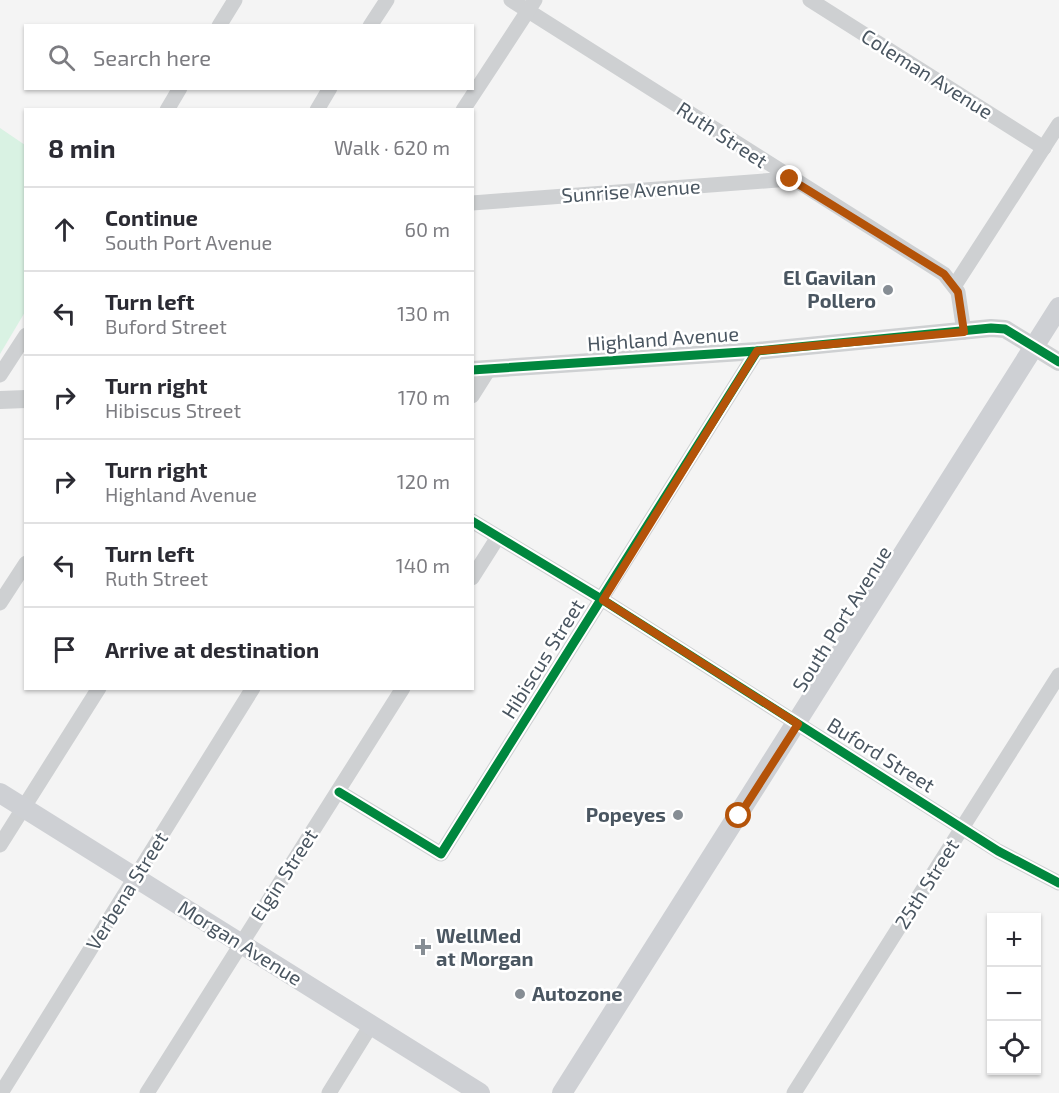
<!DOCTYPE html>
<html lang="en">
<head>
<meta charset="utf-8">
<style>
	:root { --surface:#fff; --page:#f2f2f3; --text:#2b2b33; --muted:#7c7c81; --line:#e1e1e2 }
	body { margin:0; font-family:"Exo 2",sans-serif; background:var(--page); color:var(--text) }
	.controls { position:absolute; right:18px; bottom:18px; display:grid; overflow:hidden; border-radius:0px; box-shadow:0 2px 4px #0004 }
	.controls button { width:54px; height:54px; display:grid; place-items:center; padding:0; border:0; border-bottom:2px solid var(--line); background:var(--surface); color:var(--text); font:30px sans-serif }
	.stop { position:absolute; width:18px; height:18px; margin:-14px; border:4px solid #b45309; border-radius:50%; background:#fff }
	.stop.end { background:#b45309; border-color:#fff; box-shadow:0 2px 6px #0008 }
	.list { margin:0; padding:0; list-style:none }
	h2 { display:flex; justify-content:space-between; align-items:center; height:78px; margin:0; padding:0 24px; font-size:26px }
	h2 small { font-size:20px; font-weight:400; color:var(--muted) }
	.list li { display:grid; grid-template-columns:39px 1fr auto; gap:18px; align-items:center; box-sizing:border-box; height:84px; padding:0 24px; border-top:2px solid var(--line) }
	.list b { display:block; font-size:22px; white-space:nowrap }
	.list p { margin:0; font-size:20px; white-space:nowrap; color:var(--muted) }
	.list em { font-size:20px; font-style:normal; color:var(--muted) }
	.icon { flex:none; width:33px; height:33px; fill:none; stroke:currentColor; stroke-width:2; stroke-linecap:round; stroke-linejoin:round }
	.map { position:relative; flex:none; width:1059px; height:1093px; overflow:hidden }
	.search { position:absolute; background:var(--surface); box-shadow:0 2px 4px #0004; left:24px; top:24px; width:450px; height:66px; display:flex; align-items:center; gap:15px; box-sizing:border-box; padding:0 21px; border-radius:0px; color:var(--muted); font-size:22px }
	.panel { position:absolute; background:var(--surface); box-shadow:0 2px 4px #0004; left:24px; top:108px; width:450px; height:582px; border-radius:0px }
	.map>svg:first-child { display:block }
	.green { fill:#d9f2e3 }
	.lines { fill:none; stroke-linecap:round; stroke-linejoin:round }
	.minor { stroke:#ced0d2; stroke-width:15 }
	.tertiary { stroke:#ced0d2; stroke-width:18 }
	.secondary { stroke:#ced0d4; stroke-width:20 }
	.cycleway-casing { stroke:#fff; stroke-width:13 }
	.cycleway { stroke:#00873e; stroke-width:9 }
	.route { stroke:#b45309; stroke-width:8 }
	.poi-dot { fill:#868d94; stroke:#fff; stroke-width:2 }
	.labels { text-anchor:middle; stroke-width:5; stroke-linejoin:round; paint-order:stroke }
	.street-label { font-size:20px; fill:#4a5661; stroke:#fff }
	.poi-label { font-size:20px; font-weight:bold; fill:#4a5661; stroke:#fff; text-anchor:end }
</style>
</head>
<body>
<div class="map">
<svg width="1059" height="1093" viewBox="0 0 1059 1093">
	<rect width="100%" height="100%" fill="#f4f4f4"/>
	<polygon class="green" points="0,128 25,145 25,312 0,354"/>
	<g class="lines">
		<g class="minor">
			<polyline points="511,0 944,274 958,292 964,332"/>
			<polyline points="810,0 1044,148"/>
			<polyline points="219,26 235,0"/>
			<polyline points="370,26 387,0"/>
			<polyline points="167,110 180,88"/>
			<polyline points="317,110 330,88"/>
			<polyline points="463,110 535,0"/>
			<polyline points="472,203 790,179"/>
			<polyline points="955,285 1059,124"/>
			<polyline points="0,375 26,335"/>
			<polyline points="472,396 489,369"/>
			<polyline points="472,521 603,600 998,851 1059,883"/>
			<polyline points="472,578 498,537"/>
			<polyline points="0,603 26,563"/>
			<polyline points="339,792 441,854 757,351"/>
			<polyline points="0,845 99,688"/>
			<polyline points="1,1093 253,688"/>
			<polyline points="147,1093 403,688"/>
			<polyline points="329,1093 371,1025"/>
			<polyline points="794,1093 1059,675"/>
		</g>
		<g class="tertiary">
			<polyline points="472,370 757,351 991,328 1005,329 1059,362"/>
			<polyline points="0,400 26,399"/>
		</g>
		<g class="secondary">
			<polyline points="0,793 480,1093"/>
			<polyline points="562,1093 1059,307"/>
		</g>
		<defs>
			<g id="cycleway">
				<polyline points="472,370 757,351 991,328 1005,329 1059,362"/>
				<polyline points="472,521 603,600 998,851 1059,883"/>
				<polyline points="339,792 441,854 757,351"/>
			</g>
		</defs>
		<use href="#cycleway" class="cycleway-casing"/>
		<use href="#cycleway" class="cycleway"/>
	</g>
	<g class="lines">
		<polyline class="route" points="739,816 798,724 603,600 757,351 964,332 958,292 944,274 790,179"/>
	</g>
	<g class="poi-dot">
		<circle cx="888" cy="290" r="6"/>
		<circle cx="678" cy="815" r="6"/>
		<path d="M420 938h6v6h6v6h-6v6h-6v-6h-6v-6h6z"/>
		<circle cx="520" cy="994" r="6"/>
	</g>
	<g class="labels">
		<g class="street-label">
			<text transform="translate(927 74) rotate(32)" y="7">Coleman Avenue</text>
			<text transform="translate(722 135) rotate(33)" y="7">Ruth Street</text>
			<text transform="translate(631 191) rotate(-4)" y="7">Sunrise Avenue</text>
			<text transform="translate(663 339) rotate(-4)" y="7">Highland Avenue</text>
			<text transform="translate(842 619) rotate(-58)" y="7">South Port Avenue</text>
			<text transform="translate(543 659) rotate(-58)" y="7">Hibiscus Street</text>
			<text transform="translate(881 755) rotate(32)" y="7">Buford Street</text>
			<text transform="translate(284 875) rotate(-57)" y="7">Elgin Street</text>
			<text transform="translate(927 884) rotate(-58)" y="7">25th Street</text>
			<text transform="translate(127 891) rotate(-58)" y="7">Verbena Street</text>
			<text transform="translate(240 943) rotate(32)" y="7">Morgan Avenue</text>
		</g>
		<g class="poi-label">
			<text x="876" y="285">El Gavilan<tspan x="876" dy="23">Pollero</tspan></text>
			<text x="666" y="822">Popeyes</text>
			<text x="436" y="943" text-anchor="start">WellMed<tspan x="436" dy="23">at Morgan</tspan></text>
			<text x="532" y="1001" text-anchor="start">Autozone</text>
		</g>
	</g>
</svg>
<div class="controls">
<button>+</button>
<button>−</button>
<button><svg class="icon" aria-label="locate" viewBox="0 0 24 24"><circle cx="12" cy="12" r="6"/><path d="M12 2v4M12 18v4M2 12h4M18 12h4"/></svg></button>
</div>
<div class="stop" style="left:739px;top:816px"></div>
<div class="stop end" style="left:790px;top:179px"></div>
<div class="search"><svg class="icon" aria-label="search" viewBox="0 0 24 24"><circle cx="10" cy="10" r="6"/><path d="M15 15l6 6"/></svg>Search here</div>
<section class="panel">
<h2>8 min<small>Walk · 620 m</small></h2>
<ul class="list">
<li><svg class="icon" aria-label="ahead" viewBox="0 0 24 24"><path d="M12 20V5M6 11l6-6 6 6"/></svg><div><b>Continue</b><p>South Port Avenue</p></div><em>60 m</em></li>
<li><svg class="icon" aria-label="left" viewBox="0 0 24 24"><path d="M17 20v-9H6M10 6l-5 5 5 5"/></svg><div><b>Turn left</b><p>Buford Street</p></div><em>130 m</em></li>
<li><svg class="icon" aria-label="right" viewBox="0 0 24 24"><path d="M7 20v-9h11M14 6l5 5-5 5"/></svg><div><b>Turn right</b><p>Hibiscus Street</p></div><em>170 m</em></li>
<li><svg class="icon" aria-label="right" viewBox="0 0 24 24"><path d="M7 20v-9h11M14 6l5 5-5 5"/></svg><div><b>Turn right</b><p>Highland Avenue</p></div><em>120 m</em></li>
<li><svg class="icon" aria-label="left" viewBox="0 0 24 24"><path d="M17 20v-9H6M10 6l-5 5 5 5"/></svg><div><b>Turn left</b><p>Ruth Street</p></div><em>140 m</em></li>
<li><svg class="icon" aria-label="arrive" viewBox="0 0 24 24"><path d="M6 21V4h12l-3 4 3 4H6"/></svg><div><b>Arrive at destination</b></div></li>
</ul>
</section>
</div>
</body>
</html>
